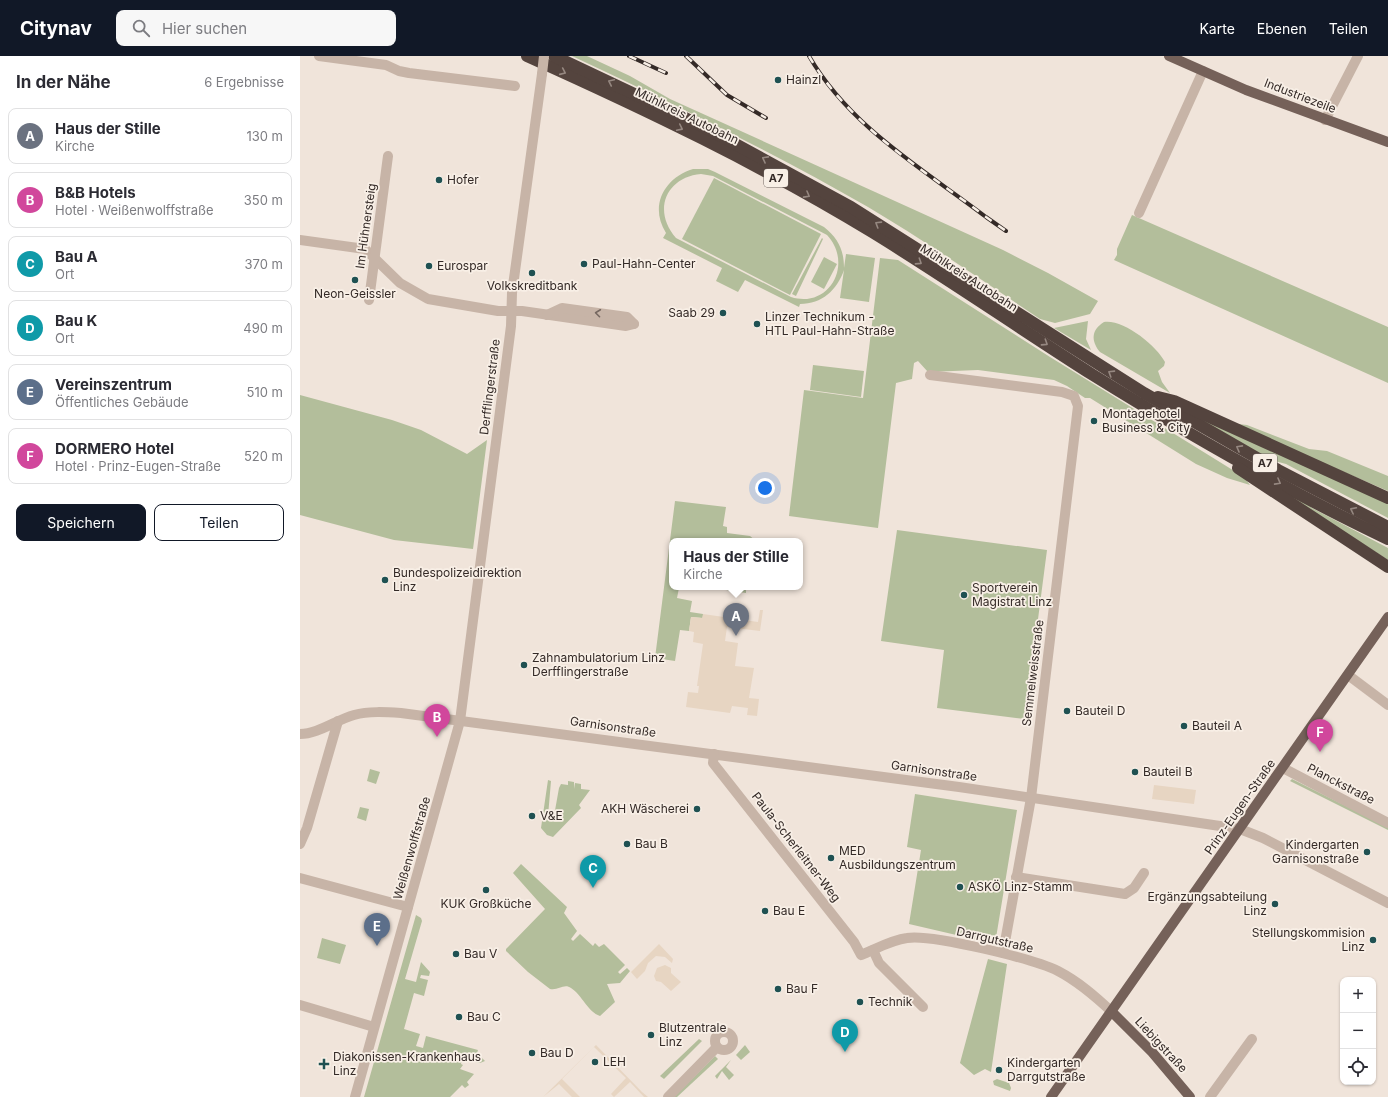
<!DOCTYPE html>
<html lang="de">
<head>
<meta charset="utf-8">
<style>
	:root { --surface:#fff; --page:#f7f7f7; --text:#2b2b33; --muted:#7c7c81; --line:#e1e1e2; --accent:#111827 }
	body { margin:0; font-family:Inter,sans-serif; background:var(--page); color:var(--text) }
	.controls { position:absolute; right:12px; bottom:12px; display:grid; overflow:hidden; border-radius:8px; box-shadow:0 1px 3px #0004 }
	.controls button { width:36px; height:36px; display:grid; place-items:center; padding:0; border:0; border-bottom:1px solid var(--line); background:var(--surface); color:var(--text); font:20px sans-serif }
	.you { position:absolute; left:465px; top:432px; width:14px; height:14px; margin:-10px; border:3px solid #fff; border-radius:50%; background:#1a73e8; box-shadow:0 0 0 6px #1a73e833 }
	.badge { display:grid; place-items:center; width:26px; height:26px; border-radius:50%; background:var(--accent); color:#fff; font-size:13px; font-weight:700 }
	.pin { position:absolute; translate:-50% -33px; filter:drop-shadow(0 1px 2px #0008) }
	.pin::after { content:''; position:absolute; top:21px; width:14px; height:12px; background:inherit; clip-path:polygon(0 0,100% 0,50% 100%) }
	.popup { position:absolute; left:369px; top:482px; width:134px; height:52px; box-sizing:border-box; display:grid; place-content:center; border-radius:8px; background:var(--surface); filter:drop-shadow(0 1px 3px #0005); font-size:13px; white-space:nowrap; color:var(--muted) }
	.popup b { font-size:15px; color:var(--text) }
	.popup::after { content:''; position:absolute; left:50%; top:100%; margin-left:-8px; border:8px solid transparent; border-top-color:var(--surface) }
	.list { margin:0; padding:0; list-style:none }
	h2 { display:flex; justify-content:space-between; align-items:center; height:52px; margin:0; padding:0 16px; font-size:17px }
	h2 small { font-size:13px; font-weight:400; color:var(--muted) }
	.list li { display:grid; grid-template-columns:26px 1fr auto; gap:12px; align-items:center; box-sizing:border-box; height:56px; margin:0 8px 8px; padding:0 8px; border:1px solid var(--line); border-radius:8px }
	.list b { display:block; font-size:15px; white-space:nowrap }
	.list p { margin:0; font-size:13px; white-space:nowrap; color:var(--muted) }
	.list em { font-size:13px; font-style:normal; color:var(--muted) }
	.actions { display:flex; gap:8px; padding:12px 16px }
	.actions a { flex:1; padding:9px 0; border:1px solid var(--accent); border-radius:8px; text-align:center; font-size:14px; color:var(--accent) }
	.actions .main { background:var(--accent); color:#fff }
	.icon { flex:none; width:22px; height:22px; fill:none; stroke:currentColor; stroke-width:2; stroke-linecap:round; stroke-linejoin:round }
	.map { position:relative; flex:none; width:1088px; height:1041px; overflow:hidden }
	header { display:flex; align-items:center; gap:24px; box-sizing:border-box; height:56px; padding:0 20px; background:var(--accent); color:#fff }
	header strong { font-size:19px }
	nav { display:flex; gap:22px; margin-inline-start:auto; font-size:14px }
	.search { width:280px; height:36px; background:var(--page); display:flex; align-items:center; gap:10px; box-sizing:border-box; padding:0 14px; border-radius:8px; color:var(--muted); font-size:15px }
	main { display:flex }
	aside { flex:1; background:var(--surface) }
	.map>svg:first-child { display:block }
	.green { fill:#b3be9b; fill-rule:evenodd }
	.plaza { fill:#e7d5c2 }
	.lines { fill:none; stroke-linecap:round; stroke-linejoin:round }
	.minor { stroke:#c7b4a7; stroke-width:10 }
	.major { stroke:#756159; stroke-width:10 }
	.highway { stroke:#54443e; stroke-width:12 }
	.rail-casing { stroke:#342a27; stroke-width:4 }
	.rail { stroke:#f8efe6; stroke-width:2.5; stroke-dasharray:8; stroke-linecap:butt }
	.minor-bridge { stroke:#c7b4a7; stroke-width:10 }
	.oneway { stroke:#968881 }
	.oneway2 { stroke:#766861 }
	.poi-dot { fill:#1f5152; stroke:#f8efe6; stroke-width:1.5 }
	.labels { text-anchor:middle; stroke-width:3.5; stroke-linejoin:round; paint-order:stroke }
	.shield { fill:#f8efe6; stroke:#6f6560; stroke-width:1 }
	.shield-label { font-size:11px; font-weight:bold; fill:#342a27 }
	.poi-label { font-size:12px; fill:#342a27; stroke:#f8efe6; text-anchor:start }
	.street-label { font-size:12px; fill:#342a27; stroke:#f8efe6 }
</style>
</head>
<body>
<header>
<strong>Citynav</strong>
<div class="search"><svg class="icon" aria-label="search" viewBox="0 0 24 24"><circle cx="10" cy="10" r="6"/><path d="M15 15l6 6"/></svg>Hier suchen</div>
<nav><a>Karte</a><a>Ebenen</a><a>Teilen</a></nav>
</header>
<main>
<aside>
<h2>In der Nähe<small>6 Ergebnisse</small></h2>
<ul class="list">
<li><span class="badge" style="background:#6b7280">A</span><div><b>Haus der Stille</b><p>Kirche</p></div><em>130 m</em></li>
<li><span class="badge" style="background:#d1479c">B</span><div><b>B&amp;B Hotels</b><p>Hotel · Weißenwolffstraße</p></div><em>350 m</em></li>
<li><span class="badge" style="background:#0f9aa8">C</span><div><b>Bau A</b><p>Ort</p></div><em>370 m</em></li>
<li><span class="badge" style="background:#0f9aa8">D</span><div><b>Bau K</b><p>Ort</p></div><em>490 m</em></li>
<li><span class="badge" style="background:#5c6f8a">E</span><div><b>Vereinszentrum</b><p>Öffentliches Gebäude</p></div><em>510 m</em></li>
<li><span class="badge" style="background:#d1479c">F</span><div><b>DORMERO Hotel</b><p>Hotel · Prinz-Eugen-Straße</p></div><em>520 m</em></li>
</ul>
<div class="actions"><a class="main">Speichern</a><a>Teilen</a></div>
</aside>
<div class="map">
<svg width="1088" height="1041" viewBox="0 0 1088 1041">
	<rect width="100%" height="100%" fill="#f0e4da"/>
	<g class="green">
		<path d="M272,0h15l43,20 40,23 333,151 45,23 50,28 -8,13 -35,9 -15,-4c-57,-38 -113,-77 -172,-112 -96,-55 -196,-104 -296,-151z"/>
		<path d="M393,113h15l7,3 109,55c14,11 20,23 20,41l2,-14 29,4 -6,44 -29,-4 4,-28c-7,20 -22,34 -44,34l-1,3 -54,-27 -7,12 -22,-11 6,-13 -59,-30 3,-5c-17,-27 -2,-55 27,-64zM401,118l12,2 114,59c27,29 2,74 -36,62l-115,-59c-24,-27 -10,-61 25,-64z"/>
		<polygon points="414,122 521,178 490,239 382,183"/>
		<polygon points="832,159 1088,271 1088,327 814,204 817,199 817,193"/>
		<polygon points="522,182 523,183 496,240 492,238"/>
		<polygon points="524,201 537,208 524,233 511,226"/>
		<polygon points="580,202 598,204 750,301 944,421 950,429 927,422 896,408 790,342 785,342 767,330 754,324 678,314 628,316 618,305 614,307 612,323 596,327 578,472 489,460 504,334 563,342"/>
		<polygon points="788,265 786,283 791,294 754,272"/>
		<path d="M804,266c19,-3 52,23 61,40l-1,4 -6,5 4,11 8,11 -70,-41c-9,-11 -9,-22 4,-30z"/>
		<polygon points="513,309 564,315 561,341 510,334"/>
		<polygon points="0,339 92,364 121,374 167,398 187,384 173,493 94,484 0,459"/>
		<polygon points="891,358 1088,447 1088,462 986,408 963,402"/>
		<polygon points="930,367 947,369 1009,393 1027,395 1088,420 1088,435"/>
		<polygon points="964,424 1005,446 1012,452 1088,492 1088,504"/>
		<polygon points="375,445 426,451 423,470 427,471 427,477 450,480 456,485 372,485 372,531 394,531 394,534 379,532 377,542 392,545 390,556 403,558 403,562 391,561 389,575 380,574 375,605 355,602"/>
		<polygon points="597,474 747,494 725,663 637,652 644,594 581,585"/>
		<polygon points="406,531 446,531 446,537"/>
		<polygon points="70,713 80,716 76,728 67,725"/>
		<polygon points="992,723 1088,771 1088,774 990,725"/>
		<polygon points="248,724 251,725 248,760 254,760 259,732 261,728 268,729 268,725 274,726 274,733 275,727 281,728 281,733 290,734 279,749 281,752 253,781 247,779 241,772"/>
		<polygon points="615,738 717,754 695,888 609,868 621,794 607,791"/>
		<polygon points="60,751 69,753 66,765 57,762"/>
		<path d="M221,808l46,43 -3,6 13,18 -6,8 2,2 7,-7 13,12 2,-3 4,4 5,-3 21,21 -7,7 2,2 7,-6 3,3 -10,12 -13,1 8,18 -15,14c-12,-4 -18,-21 -29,-28 -7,-5 -13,3 -21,1l-22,-17 -22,-21v-2l39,-40 -32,-36z"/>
		<polygon points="116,859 121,862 122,865 105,923 116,926 121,906 130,916 129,920 121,919 120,922 128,924 124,940 114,937 104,973 120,978 116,990 123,992 126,980 178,994 177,997 185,1005 180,1007 162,1003 161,1008 163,1009 160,1013 174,1018 167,1026 169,1029 165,1032 162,1029 150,1041 64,1041"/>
		<polygon points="22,882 46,889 40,908 17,902"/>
		<polygon points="688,903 707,908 691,1016 685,1013 674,1019 660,1007"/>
		<polygon points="399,983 402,985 364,1023 360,1020"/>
		<polygon points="445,989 450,996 441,1004 436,999"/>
		<polygon points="415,1000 418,1003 377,1041 374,1041"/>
		<polygon points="431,1004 426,1011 434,1019 429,1024 422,1015 417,1023 415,1020"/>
		<polygon points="697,1023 709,1027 711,1032 710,1035 694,1029 693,1025"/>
	</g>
	<g class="plaza">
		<polygon points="460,554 463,554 460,575 427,571 425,585 438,587 435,610 454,612 449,642 459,643 457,660 447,659 448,652 432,650 430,657 386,651 388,636 398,637 399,630 397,630 403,588 393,586 394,576 389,575 391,561 402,562 403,558 458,566"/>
		<polygon points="854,729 896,734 894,748 852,743"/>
		<polygon points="359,888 373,903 372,907 365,901 356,900 348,907 345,915 337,923 331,916"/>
		<polygon points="365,909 371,912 371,917 381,926 371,935 361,926 356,925 354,920 357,912"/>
		<polygon points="296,989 342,1036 348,1041 344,1041 330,1026 314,1041 311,1038 326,1022 294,991 262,1023 280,1041 272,1041 259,1028 243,1041"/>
	</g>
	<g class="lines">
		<g class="minor">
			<polyline points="19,0 86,9 99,15 109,17 215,30"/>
			<polyline points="1025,64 1058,0"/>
			<polyline points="839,157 903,15"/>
			<polyline points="0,184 65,193 100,227 128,243 198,255 222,255 326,270 334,268"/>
			<polyline points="69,244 88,100"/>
			<polyline points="247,259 262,252 327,261 334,268"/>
			<polyline points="630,319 762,336 774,340 778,350 731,742 703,897"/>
			<polyline points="1048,619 1088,649"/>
			<path d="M0,678c18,0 36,-14 54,-19 15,-4 31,-3 47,-2l558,74 281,42 23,9 125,65"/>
			<path d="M414,698l-1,9 141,179 7,13c15,-6 30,-15 46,-17 25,-4 127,21 151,33 21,11 37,25 54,41"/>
			<polyline points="983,712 1088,767"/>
			<polyline points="0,788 7,772 38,665"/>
			<polyline points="716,821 825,838 834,832 844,817"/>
			<polyline points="0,822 108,851"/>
			<polyline points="573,894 579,907 623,951"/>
			<polyline points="0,949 74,971"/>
			<circle cx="424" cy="985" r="9"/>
			<polyline points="55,1041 160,665 211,270 212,237 242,18"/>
			<polyline points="368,1041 417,991"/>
			<polyline points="910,1041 952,983"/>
		</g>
		<g class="major">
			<polyline points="869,0 946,34 1088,86"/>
			<polyline points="812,956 852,996 890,1041"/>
			<polyline points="751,1041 1088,561"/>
		</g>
		<g class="highway">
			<path d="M227,0c118,53 235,109 345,176 75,46 147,96 221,143 95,59 194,116 295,164"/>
			<polyline points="254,0 406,72 551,151 844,337 978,414 1088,471"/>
			<polyline points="858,341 874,345 1088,442"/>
			<polyline points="938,412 1088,511"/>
		</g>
		<defs>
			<g id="rail">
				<polyline points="329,0 366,17"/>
				<polyline points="386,0 427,39 466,62"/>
				<path d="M509,0c41,71 114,113 177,161l20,14"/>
			</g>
		</defs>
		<use href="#rail" class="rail-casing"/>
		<use href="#rail" class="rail"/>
		<polyline class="minor-bridge" points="242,18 244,0"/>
	</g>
	<defs><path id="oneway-chevron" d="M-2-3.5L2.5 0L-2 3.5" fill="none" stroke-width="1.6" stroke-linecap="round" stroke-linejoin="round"/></defs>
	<g class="oneway">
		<use href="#oneway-chevron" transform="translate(263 16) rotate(24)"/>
		<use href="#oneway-chevron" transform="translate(311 26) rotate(-155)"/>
		<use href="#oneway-chevron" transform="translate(380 72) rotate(26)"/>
		<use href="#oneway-chevron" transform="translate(465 103) rotate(-152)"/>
		<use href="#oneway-chevron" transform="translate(507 139) rotate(29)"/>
		<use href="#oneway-chevron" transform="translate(578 168) rotate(-148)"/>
		<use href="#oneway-chevron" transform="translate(619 206) rotate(33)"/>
		<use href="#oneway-chevron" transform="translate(745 287) rotate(33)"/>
		<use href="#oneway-chevron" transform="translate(811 317) rotate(-148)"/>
		<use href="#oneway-chevron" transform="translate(939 392) rotate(-151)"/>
		<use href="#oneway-chevron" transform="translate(978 426) rotate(29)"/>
		<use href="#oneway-chevron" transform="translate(1053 454) rotate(-153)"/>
	</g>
	<use class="oneway2" href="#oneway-chevron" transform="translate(298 257) rotate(-173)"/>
	<g class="poi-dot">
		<circle cx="478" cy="24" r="4"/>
		<circle cx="139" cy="124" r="4"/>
		<circle cx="284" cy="208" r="4"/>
		<circle cx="129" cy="210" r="4"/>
		<circle cx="232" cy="217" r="4"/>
		<circle cx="55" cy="224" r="4"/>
		<circle cx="423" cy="257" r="4"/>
		<circle cx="457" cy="268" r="4"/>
		<circle cx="794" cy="365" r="4"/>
		<circle cx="85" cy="524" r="4"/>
		<circle cx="664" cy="539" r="4"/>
		<circle cx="224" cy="609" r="4"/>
		<circle cx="767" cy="655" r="4"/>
		<circle cx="884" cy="670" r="4"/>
		<circle cx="835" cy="716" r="4"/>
		<circle cx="397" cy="753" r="4"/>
		<circle cx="232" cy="760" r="4"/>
		<circle cx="327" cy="788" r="4"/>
		<circle cx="1067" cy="796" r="4"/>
		<circle cx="531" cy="802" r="4"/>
		<circle cx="660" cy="831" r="4"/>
		<circle cx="186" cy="834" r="4"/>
		<circle cx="975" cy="848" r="4"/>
		<circle cx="465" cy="855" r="4"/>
		<circle cx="1073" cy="884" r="4"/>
		<circle cx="156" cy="898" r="4"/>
		<circle cx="478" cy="933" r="4"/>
		<circle cx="560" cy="946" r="4"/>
		<circle cx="159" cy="961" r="4"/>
		<circle cx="351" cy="979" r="4"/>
		<circle cx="232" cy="997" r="4"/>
		<circle cx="295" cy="1006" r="4"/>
		<path d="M22 1002h4v4h4v4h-4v4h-4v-4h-4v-4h4z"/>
		<circle cx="699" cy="1014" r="4"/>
	</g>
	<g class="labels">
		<g class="shield">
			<rect x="464" y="113" width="24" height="18" rx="3"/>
			<rect x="953" y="398" width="24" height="18" rx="3"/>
		</g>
		<g class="shield-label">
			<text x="476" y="126">A7</text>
			<text x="965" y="411">A7</text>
		</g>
		<g class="poi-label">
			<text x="486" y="28">Hainzl</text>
			<text x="147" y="128">Hofer</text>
			<text x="292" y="212">Paul-Hahn-Center</text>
			<text x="137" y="214">Eurospar</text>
			<text x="232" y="234" text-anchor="middle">Volkskreditbank</text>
			<text x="55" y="242" text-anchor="middle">Neon-Geissler</text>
			<text x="415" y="261" text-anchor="end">Saab 29</text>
			<text x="465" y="265">Linzer Technikum -<tspan x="465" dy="14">HTL Paul-Hahn-Straße</tspan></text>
			<text x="802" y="362">Montagehotel<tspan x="802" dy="14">Business &amp; City</tspan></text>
			<text x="93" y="521">Bundespolizeidirektion<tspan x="93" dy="14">Linz</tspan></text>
			<text x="672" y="536">Sportverein<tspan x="672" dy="14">Magistrat Linz</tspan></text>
			<text x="232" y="606">Zahnambulatorium Linz<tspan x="232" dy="14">Derfflingerstraße</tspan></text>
			<text x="775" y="659">Bauteil D</text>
			<text x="892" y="674">Bauteil A</text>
			<text x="843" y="720">Bauteil B</text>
			<text x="389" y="757" text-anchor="end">AKH Wäscherei</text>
			<text x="240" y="764">V&amp;E</text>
			<text x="335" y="792">Bau B</text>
			<text x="1059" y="793" text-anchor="end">Kindergarten<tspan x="1059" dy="14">Garnisonstraße</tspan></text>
			<text x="539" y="799">MED<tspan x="539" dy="14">Ausbildungszentrum</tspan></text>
			<text x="668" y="835">ASKÖ Linz-Stamm</text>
			<text x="967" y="845" text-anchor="end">Ergänzungsabteilung<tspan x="967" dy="14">Linz</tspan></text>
			<text x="186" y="852" text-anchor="middle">KUK Großküche</text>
			<text x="473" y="859">Bau E</text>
			<text x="1065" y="881" text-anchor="end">Stellungskommision<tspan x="1065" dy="14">Linz</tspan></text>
			<text x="164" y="902">Bau V</text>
			<text x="486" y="937">Bau F</text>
			<text x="568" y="950">Technik</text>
			<text x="167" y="965">Bau C</text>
			<text x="359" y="976">Blutzentrale<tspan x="359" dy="14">Linz</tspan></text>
			<text x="240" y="1001">Bau D</text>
			<text x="33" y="1005">Diakonissen-Krankenhaus<tspan x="33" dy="14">Linz</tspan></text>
			<text x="303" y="1010">LEH</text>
			<text x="707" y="1011">Kindergarten<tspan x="707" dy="14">Darrgutstraße</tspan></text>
		</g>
		<g class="street-label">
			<text transform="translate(1000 40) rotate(21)" y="4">Industriezeile</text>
			<text transform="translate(387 60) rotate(26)" y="4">Mühlkreis Autobahn</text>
			<text transform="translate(66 170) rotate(-82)" y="4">Im Hühnersteig</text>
			<text transform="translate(669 222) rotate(33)" y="4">Mühlkreis Autobahn</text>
			<text transform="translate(190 331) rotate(-83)" y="4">Derfflingerstraße</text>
			<text transform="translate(733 617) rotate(-83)" y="4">Semmelweisstraße</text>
			<text transform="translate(313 671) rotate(8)" y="4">Garnisonstraße</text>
			<text transform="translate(634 715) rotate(8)" y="4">Garnisonstraße</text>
			<text transform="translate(1041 728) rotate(27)" y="4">Planckstraße</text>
			<text transform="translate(940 751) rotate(-55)" y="4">Prinz-Eugen-Straße</text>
			<text transform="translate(496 791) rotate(52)" y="4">Paula-Scherleitner-Weg</text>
			<text transform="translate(112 792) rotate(-74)" y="4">Weißenwolffstraße</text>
			<text transform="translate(695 884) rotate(13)" y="4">Darrgutstraße</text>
			<text transform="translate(861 989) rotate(47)" y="4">Liebigstraße</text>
		</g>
	</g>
</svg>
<div class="controls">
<button>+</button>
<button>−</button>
<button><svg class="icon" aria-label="locate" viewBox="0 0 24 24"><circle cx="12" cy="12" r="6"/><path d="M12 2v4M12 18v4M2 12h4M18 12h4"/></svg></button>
</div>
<div class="you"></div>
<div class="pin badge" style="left:436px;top:580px;background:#6b7280">A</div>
<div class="popup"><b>Haus der Stille</b>Kirche</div>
<div class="pin badge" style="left:137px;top:681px;background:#d1479c">B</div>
<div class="pin badge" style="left:293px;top:832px;background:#0f9aa8">C</div>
<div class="pin badge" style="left:545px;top:996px;background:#0f9aa8">D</div>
<div class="pin badge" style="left:77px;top:890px;background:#5c6f8a">E</div>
<div class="pin badge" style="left:1020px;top:696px;background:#d1479c">F</div>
</div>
</main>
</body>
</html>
